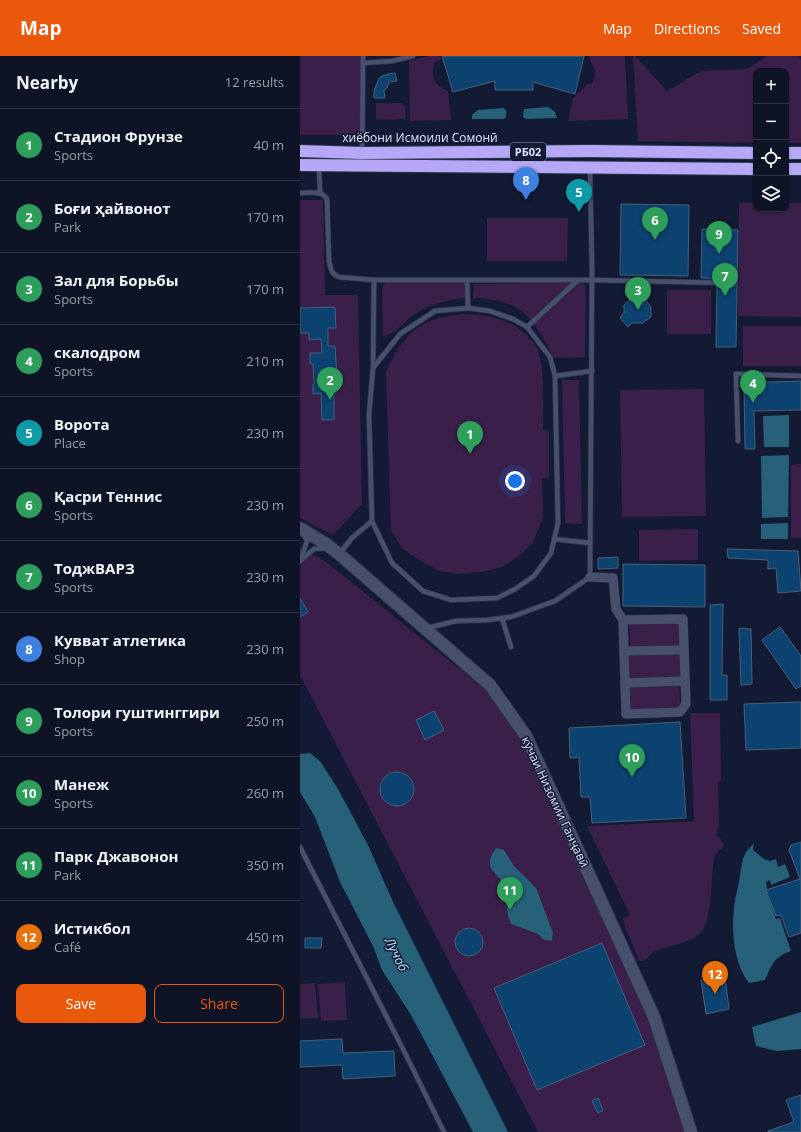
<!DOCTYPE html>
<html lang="en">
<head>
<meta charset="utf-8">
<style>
	:root { --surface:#0e1426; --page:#1c2132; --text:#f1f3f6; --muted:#9b9ea7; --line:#2e3343; --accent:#ea580c }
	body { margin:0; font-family:"Open Sans",sans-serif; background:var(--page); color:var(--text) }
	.controls { position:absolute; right:12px; top:12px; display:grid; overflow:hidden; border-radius:8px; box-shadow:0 1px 3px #0004 }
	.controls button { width:36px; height:36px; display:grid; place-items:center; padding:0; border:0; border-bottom:1px solid var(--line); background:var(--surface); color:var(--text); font:20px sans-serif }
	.you { position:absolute; left:215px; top:425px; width:14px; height:14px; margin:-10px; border:3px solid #fff; border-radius:50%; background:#1a73e8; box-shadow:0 0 0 6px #1a73e833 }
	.badge { display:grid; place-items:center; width:26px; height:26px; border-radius:50%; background:var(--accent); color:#fff; font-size:13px; font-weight:700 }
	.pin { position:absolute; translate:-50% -33px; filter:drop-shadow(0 1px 2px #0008) }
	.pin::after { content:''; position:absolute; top:21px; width:14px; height:12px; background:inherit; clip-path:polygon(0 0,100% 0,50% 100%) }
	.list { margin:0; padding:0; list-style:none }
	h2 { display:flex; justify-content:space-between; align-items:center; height:52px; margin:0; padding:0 16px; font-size:17px }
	h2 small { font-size:13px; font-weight:400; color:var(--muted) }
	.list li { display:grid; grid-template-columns:26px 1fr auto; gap:12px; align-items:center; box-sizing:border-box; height:72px; padding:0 16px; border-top:1px solid var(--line) }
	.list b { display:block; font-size:15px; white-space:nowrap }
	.list p { margin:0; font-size:13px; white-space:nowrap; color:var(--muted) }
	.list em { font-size:13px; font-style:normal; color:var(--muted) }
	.actions { display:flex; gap:8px; padding:12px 16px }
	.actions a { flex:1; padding:9px 0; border:1px solid var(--accent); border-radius:8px; text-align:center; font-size:14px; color:var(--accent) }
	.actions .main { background:var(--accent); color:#fff }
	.icon { flex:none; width:22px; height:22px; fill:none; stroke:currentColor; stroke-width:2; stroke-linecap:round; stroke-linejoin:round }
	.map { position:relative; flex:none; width:501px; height:1076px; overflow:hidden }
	header { display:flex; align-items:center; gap:24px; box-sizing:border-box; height:56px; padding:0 20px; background:var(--accent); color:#fff }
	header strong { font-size:19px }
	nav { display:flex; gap:22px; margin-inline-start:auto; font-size:14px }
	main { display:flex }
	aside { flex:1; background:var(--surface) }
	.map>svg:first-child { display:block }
	.green { fill:#391f4a }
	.water { fill:#266079 }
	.building { fill:#0c4270; stroke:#485f78 }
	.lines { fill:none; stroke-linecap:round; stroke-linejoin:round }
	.lane-casing { stroke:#2e3246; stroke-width:6 }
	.street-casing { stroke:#2e3246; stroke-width:10 }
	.secondary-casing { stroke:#2e3246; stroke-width:14 }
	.highway-casing { stroke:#2e3246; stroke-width:14 }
	.lane { stroke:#46506d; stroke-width:4.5 }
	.street { stroke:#46506d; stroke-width:9 }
	.secondary { stroke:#46506d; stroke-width:12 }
	.highway { stroke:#b5a9f7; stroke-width:12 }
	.labels { text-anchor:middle; stroke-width:3; stroke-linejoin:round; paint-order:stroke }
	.shield { fill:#131a33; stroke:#a1a8bc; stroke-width:1 }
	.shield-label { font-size:11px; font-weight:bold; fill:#dee5f6 }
	.street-label { font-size:12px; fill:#dee5f6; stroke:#131a33 }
	.water-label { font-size:13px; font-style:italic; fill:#b1e1f9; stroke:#131a33 }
</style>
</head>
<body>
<header>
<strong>Map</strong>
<nav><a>Map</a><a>Directions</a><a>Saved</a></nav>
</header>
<main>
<aside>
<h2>Nearby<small>12 results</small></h2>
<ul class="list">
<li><span class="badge" style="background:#2e9e5b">1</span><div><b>Стадион Фрунзе</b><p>Sports</p></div><em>40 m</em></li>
<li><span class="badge" style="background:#2e9e5b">2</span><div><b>Боғи ҳайвонот</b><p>Park</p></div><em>170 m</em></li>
<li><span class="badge" style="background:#2e9e5b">3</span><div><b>Зал для Борьбы</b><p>Sports</p></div><em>170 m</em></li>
<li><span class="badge" style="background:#2e9e5b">4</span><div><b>скалодром</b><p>Sports</p></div><em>210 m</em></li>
<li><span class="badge" style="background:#0f9aa8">5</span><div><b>Ворота</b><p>Place</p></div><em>230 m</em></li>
<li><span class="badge" style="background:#2e9e5b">6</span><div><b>Қасри Теннис</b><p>Sports</p></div><em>230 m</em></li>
<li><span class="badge" style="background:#2e9e5b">7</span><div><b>ТоджВАРЗ</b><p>Sports</p></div><em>230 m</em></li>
<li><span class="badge" style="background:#3f7fe0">8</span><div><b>Кувват атлетика</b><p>Shop</p></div><em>230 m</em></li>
<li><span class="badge" style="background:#2e9e5b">9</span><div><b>Толори гуштинггири</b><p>Sports</p></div><em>250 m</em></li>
<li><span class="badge" style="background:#2e9e5b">10</span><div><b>Манеж</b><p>Sports</p></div><em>260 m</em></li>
<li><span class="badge" style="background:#2e9e5b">11</span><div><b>Парк Джавонон</b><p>Park</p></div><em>350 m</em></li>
<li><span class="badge" style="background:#e8710a">12</span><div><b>Истикбол</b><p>Café</p></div><em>450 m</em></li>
</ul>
<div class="actions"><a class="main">Save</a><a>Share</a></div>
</aside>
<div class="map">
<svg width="501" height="1076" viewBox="0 0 501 1076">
	<rect width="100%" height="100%" fill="#131a33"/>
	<g class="green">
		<polygon points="0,0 65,0 66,79 0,79"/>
		<path d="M130,0h10l1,3 -6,3c-5,13 -1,24 13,29l3,29 -41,1 -1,-60z"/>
		<path d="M289,0h36l3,63 -60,2 5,-23 14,-13 5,-2c8,-14 -1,-15 -3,-27z"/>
		<polygon points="333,0 335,0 367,35 401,15 445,13 449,12 467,0 499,0 501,4 501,87 486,87 486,15 456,15 456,87 338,85"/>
		<polygon points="76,47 102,47 105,51 106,63 76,64"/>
		<polygon points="0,144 23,144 25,239 58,239 62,448 33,479 0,462"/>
		<polygon points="439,147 456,147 456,153 486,153 486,147 501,147 501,261 438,260"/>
		<polygon points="187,162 268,162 267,205 187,205"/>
		<path d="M91,226l74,1v15c-18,2 -35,6 -50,16 -11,7 -19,21 -32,22l-1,-45c1,-6 3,-8 9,-9z"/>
		<path d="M283,226l3,6 -1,69 -32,1c-4,-14 -21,-39 -33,-48 -12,-9 -32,-12 -47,-12l1,-14z"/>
		<rect x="367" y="234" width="44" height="44"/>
		<path d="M163,258c25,1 49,4 66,24 3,3 7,6 8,10 8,16 6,62 6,82l6,1v47h-7l1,40 -10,24 -14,14 -17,11 -20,5 -24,2 -19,-3 -20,-11 -16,-11 -12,-18 -5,-159c12,-26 23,-45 52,-54 8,-2 17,-3 25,-4z"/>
		<rect x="443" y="270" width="58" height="40"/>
		<polygon points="262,324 279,324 282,468 265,467"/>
		<polygon points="404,333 406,460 322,461 320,334"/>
		<polygon points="501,408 501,482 491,482 491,409"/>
		<polygon points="398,473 398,504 339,505 339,474"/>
		<polygon points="0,492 25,505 186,634 215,672 349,963 385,1076 238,1076 0,619"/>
		<polygon points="379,564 380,590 330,591 329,565"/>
		<polygon points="380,598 380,621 329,622 329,600"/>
		<polygon points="379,629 380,652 330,654 330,630"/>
		<path d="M390,657h30l1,68 -3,1 1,43 -3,9 7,8 1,4 -8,8 -2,6c-4,19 0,62 -16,75 -9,7 -24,10 -35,14 -3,1 -6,1 -9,3 -7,3 -4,9 -15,9l-17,-42 8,-4 -43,-89 107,-5z"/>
		<polygon points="45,926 47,964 21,965 18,928"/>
		<polygon points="15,927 18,962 0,963 0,928"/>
	</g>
	<g class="water">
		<polygon points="248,51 255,56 257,62 226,63 223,61 224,53"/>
		<polygon points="203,52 206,54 206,61 204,63 172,63 172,59 178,54"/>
		<polygon points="489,359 489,391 464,391 463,360"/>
		<polygon points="489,399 488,461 462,462 461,400"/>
		<polygon points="488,467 488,483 461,483 461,468"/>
		<polygon points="0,697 2,698 10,697 20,705 38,733 68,789 93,846 208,1076 173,1076 111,959 82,914 73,890 40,826 15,761 0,736"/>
		<path d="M454,787l-1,7 11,9 6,2 6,-2 2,8 7,-3 5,13 -19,8 -1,-5 -4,2 1,7 -1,1 10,29 4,-1 11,33c-17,6 -19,13 -26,29l-16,3c-17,-22 -18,-57 -14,-83 1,-6 3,-12 4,-18 2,-10 2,-21 7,-30 2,-3 6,-6 8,-9z"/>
		<path d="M196,792l8,2 10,16 22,22 17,45 -1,8 -8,-1 -6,-6 -27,-10c-7,-14 -2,-30 -10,-43 -3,-6 -12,-11 -11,-18 0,-6 3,-10 6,-15z"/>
		<polygon points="501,956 501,993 477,995 456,990 452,971"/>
	</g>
	<g class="building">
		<polygon points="142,0 284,0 275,38 233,26 233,34 195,34 195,25 153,36"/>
		<polygon points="95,17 97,25 89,26 87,32 84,34 85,42 74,42 74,34 79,23 82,20 87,19 87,18"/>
		<polygon points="321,148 389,149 388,220 320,219"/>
		<polygon points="402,173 438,174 436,291 416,291 417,230 429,231 432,229 433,227 429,223 401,222"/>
		<polygon points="332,242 344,242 351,251 351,261 342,267 332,267 328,271 320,262 324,257 324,249"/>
		<polygon points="35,251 36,272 28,272 28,290 35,290 37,321 35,321 36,337 34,337 34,364 22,364 21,337 13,338 13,328 14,328 13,308 10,308 10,297 22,297 21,283 9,284 9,277 0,277 0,252"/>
		<polygon points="501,325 501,354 454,355 455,393 445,393 444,327"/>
		<polygon points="427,493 498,495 501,535 478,537 476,512 468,513 468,504 428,502"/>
		<polygon points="318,501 318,512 298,513 298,502"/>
		<polygon points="323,508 405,509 405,551 323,550"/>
		<polygon points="0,542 8,556 0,561"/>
		<polygon points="423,548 422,620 427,619 427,644 410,644 410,549"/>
		<polygon points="480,571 501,600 501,630 496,633 462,584"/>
		<polygon points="439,572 451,573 452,628 441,629"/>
		<polygon points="501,646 501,692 446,694 444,648"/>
		<polygon points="134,655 144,674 125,684 116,664"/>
		<polygon points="380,666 386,762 292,767 290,741 281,741 279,701 270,702 269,672"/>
		<circle cx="97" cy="733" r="17"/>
		<polygon points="501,786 501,877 489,881 481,859 476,860 466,834 500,823 489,794 491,789"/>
		<circle cx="169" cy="886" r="14"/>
		<polygon points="5,882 22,882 21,892 5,892"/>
		<polygon points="302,887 345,989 237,1034 194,932"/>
		<polygon points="425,920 429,953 406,958 401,924"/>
		<polygon points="42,983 43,997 94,995 95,1020 43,1023 42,1009 0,1011 0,985"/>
		<polygon points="501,1039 501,1076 468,1076 468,1075 494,1066 486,1044"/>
		<polygon points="298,1042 303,1054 298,1057 292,1045"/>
	</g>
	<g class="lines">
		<defs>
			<g id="lane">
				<polyline points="63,7 92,5 113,0"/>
				<polyline points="62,97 63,0"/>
				<polyline points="19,110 20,137"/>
				<path d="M0,137c9,0 22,-3 27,6l2,62c2,8 2,13 10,16l35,3h218l137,3"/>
				<polyline points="167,224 168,252"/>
				<polyline points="278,224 227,271 213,263 190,255 168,252 135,255 100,278 73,312 69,359 72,465 92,507 123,535 151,544 197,542 215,533 234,520 251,497 258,467 255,320 292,315"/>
				<polyline points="227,271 250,301 255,320"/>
				<polyline points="73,312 74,224"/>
				<polyline points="438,385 436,318 501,320"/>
				<polyline points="254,483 290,487"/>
				<polyline points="39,498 52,482 72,465"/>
				<polyline points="1,503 7,485 4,478"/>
				<polyline points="0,505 14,493 26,492"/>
				<polyline points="202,562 211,591"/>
				<polyline points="127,572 156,565 187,564 211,561 255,545 290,521 292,216 290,112"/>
				<polyline points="0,791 105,997 144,1076"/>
			</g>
			<g id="street">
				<polyline points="290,521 313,522 316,553 323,564 326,658 380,656 386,648 383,563 323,564"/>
				<polyline points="324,595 384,594"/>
				<polyline points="325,627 385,625"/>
			</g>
			<polyline id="secondary" points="0,472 26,488 39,498 190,629 226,680 354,961 391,1076"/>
			<g id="highway">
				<polyline points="0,95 62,97 290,95 456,97"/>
				<polyline points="486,97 501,97"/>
				<polyline points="0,109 456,113"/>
				<polyline points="486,113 501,113"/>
			</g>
		</defs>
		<use href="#lane" class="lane-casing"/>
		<use href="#street" class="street-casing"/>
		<use href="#secondary" class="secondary-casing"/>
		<use href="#highway" class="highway-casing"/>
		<use href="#lane" class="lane"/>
		<use href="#street" class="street"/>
		<use href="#secondary" class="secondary"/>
		<use href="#highway" class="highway"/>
	</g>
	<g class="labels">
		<rect class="shield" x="210" y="87" width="36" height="18" rx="3"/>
		<g class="shield-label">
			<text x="228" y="100">РБ02</text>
		</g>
		<g class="street-label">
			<text x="120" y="86">хиёбони Исмоили Сомонӣ</text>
			<text transform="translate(255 746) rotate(65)" y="4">кӯчаи Низомии Ганҷавӣ</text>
		</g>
		<g class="water-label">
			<text transform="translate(97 898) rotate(64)" y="5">Лучоб</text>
		</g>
	</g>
</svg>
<div class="controls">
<button>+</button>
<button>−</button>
<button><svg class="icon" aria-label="locate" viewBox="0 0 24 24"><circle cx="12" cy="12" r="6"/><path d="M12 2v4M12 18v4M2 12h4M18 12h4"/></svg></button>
<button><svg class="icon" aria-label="layers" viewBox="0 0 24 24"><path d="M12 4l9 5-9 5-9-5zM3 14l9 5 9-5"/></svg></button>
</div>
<div class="you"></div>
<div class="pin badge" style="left:170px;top:398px;background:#2e9e5b">1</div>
<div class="pin badge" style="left:30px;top:344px;background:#2e9e5b">2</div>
<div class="pin badge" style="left:338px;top:254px;background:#2e9e5b">3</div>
<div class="pin badge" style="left:453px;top:347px;background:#2e9e5b">4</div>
<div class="pin badge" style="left:279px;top:156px;background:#0f9aa8">5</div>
<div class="pin badge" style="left:355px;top:184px;background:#2e9e5b">6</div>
<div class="pin badge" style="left:425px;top:240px;background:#2e9e5b">7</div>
<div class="pin badge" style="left:226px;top:144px;background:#3f7fe0">8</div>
<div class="pin badge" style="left:419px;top:198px;background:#2e9e5b">9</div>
<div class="pin badge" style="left:332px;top:721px;background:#2e9e5b">10</div>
<div class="pin badge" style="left:210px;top:854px;background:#2e9e5b">11</div>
<div class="pin badge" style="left:415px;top:938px;background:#e8710a">12</div>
</div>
</main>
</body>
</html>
